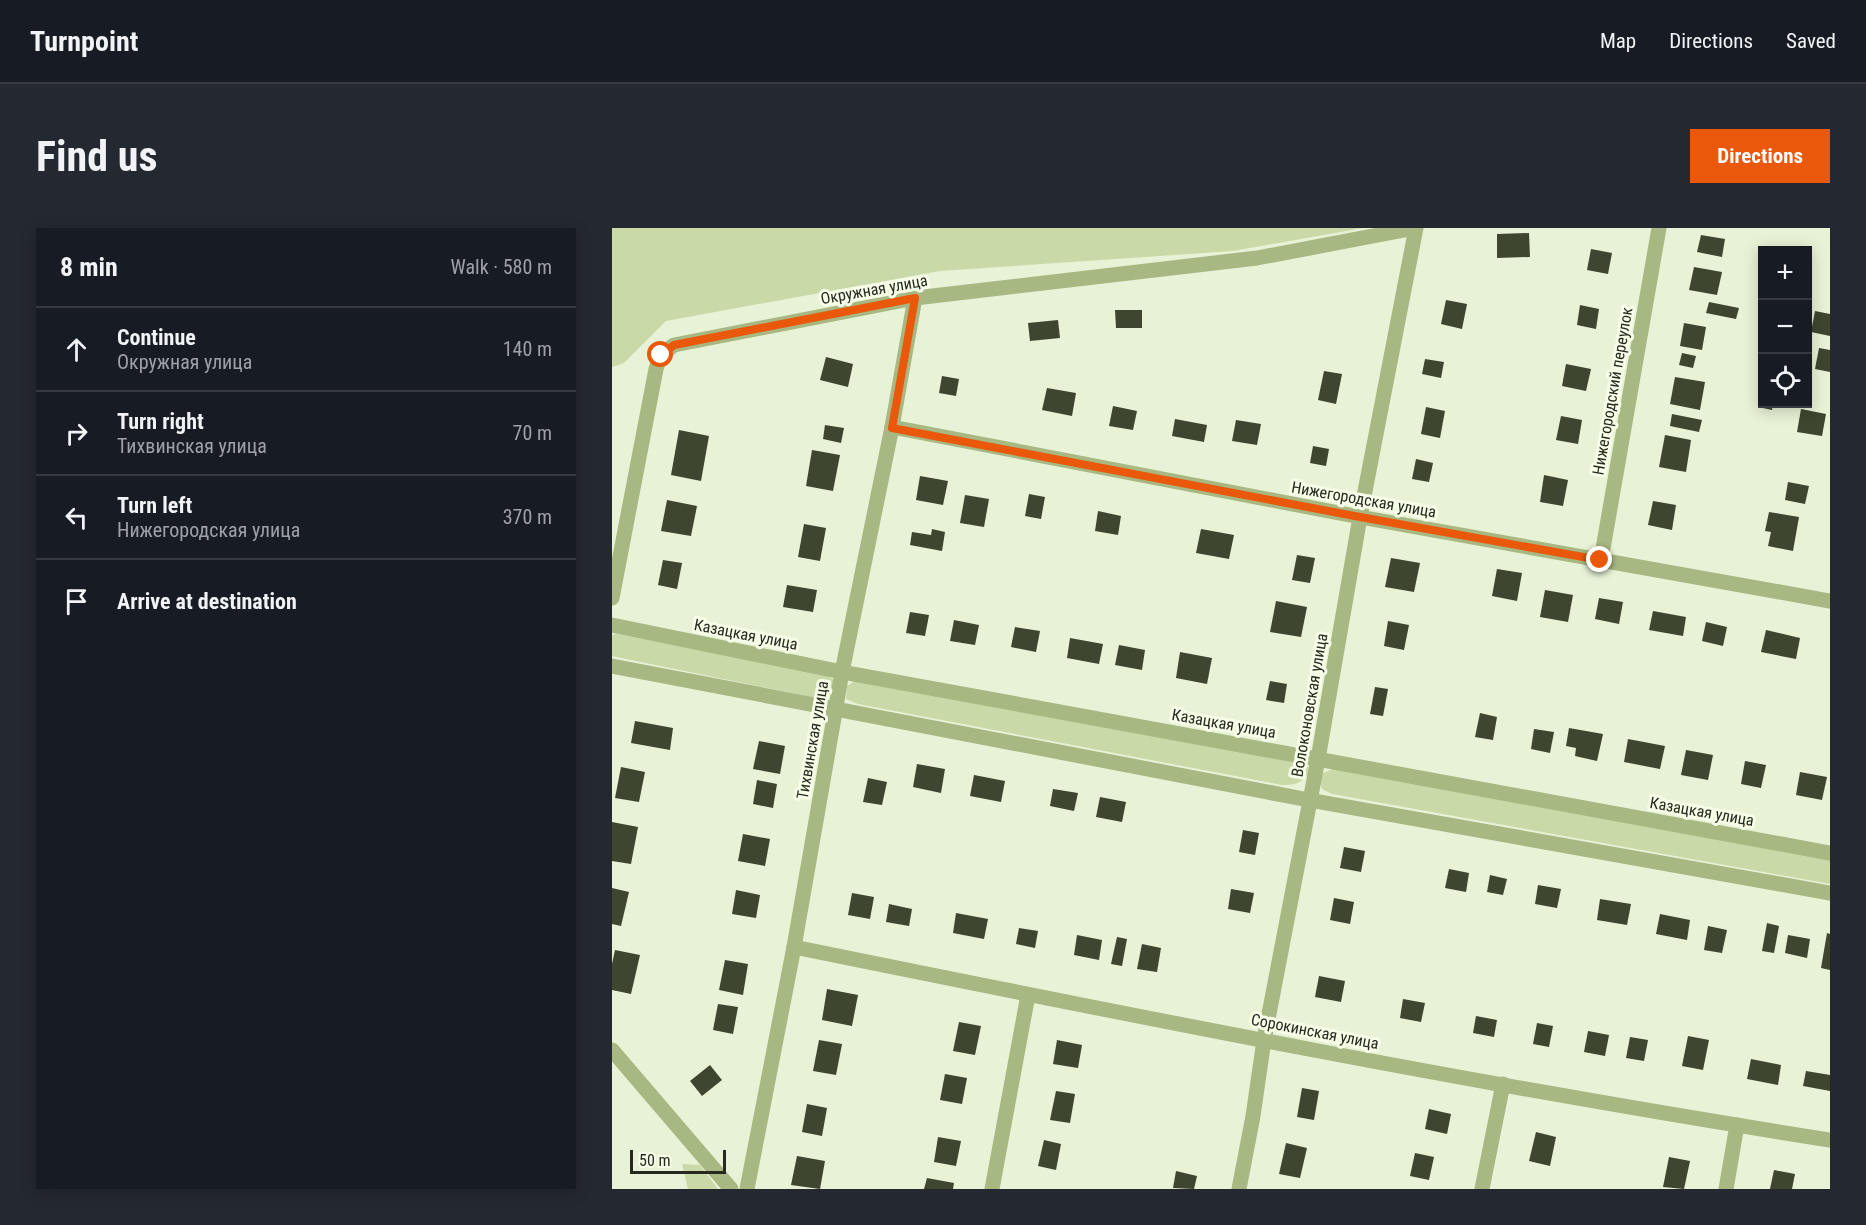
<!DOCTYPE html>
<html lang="en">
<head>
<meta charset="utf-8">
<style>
	:root { --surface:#171b24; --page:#242831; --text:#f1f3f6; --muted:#9ea1a6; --line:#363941; --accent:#ea580c }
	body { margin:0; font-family:"Roboto Condensed",sans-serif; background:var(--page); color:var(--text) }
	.controls { position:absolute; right:18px; top:18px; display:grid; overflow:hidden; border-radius:0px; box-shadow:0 3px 15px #0003 }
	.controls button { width:54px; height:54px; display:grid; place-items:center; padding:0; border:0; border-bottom:2px solid var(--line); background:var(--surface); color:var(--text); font:30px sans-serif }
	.scale { position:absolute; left:18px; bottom:15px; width:96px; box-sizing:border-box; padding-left:6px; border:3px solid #25291e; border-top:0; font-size:16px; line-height:21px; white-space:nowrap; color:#25291e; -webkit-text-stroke:4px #f6fee8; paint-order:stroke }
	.stop { position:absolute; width:18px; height:18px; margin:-14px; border:4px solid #ea580c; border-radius:50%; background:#fff }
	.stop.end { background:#ea580c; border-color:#fff; box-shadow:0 2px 6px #0008 }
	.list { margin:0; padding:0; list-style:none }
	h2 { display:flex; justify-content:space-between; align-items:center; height:78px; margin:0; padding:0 24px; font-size:26px }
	h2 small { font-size:20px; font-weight:400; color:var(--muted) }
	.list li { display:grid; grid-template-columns:39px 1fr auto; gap:18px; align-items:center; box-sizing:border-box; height:84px; padding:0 24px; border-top:2px solid var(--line) }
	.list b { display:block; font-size:22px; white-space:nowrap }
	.list p { margin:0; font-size:20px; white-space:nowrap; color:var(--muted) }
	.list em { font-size:20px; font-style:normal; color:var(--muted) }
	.icon { flex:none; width:33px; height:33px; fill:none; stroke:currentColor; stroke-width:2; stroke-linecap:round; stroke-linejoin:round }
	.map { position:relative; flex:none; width:1218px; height:961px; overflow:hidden; border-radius:0px }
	header { display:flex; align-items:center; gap:36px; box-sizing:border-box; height:84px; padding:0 30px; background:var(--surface); border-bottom:2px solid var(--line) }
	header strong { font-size:28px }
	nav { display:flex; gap:33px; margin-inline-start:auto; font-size:21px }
	.intro { display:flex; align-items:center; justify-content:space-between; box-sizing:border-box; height:144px; padding:0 36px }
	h1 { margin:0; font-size:42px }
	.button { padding:15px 27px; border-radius:0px; background:var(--accent); color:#fff; font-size:21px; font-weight:700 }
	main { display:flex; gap:36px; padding:0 36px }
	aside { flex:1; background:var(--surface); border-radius:0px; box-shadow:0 3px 15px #0003 }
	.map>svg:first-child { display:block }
	.green { fill:#c9d9a7 }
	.building { fill:#3e462f }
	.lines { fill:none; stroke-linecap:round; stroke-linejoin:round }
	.minor { stroke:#a7b883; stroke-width:15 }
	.route { stroke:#ea580c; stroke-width:8 }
	.labels { text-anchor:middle; stroke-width:6; stroke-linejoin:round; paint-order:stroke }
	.street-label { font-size:16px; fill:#25291e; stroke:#f6fee8 }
</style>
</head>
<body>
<header>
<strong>Turnpoint</strong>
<nav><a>Map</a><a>Directions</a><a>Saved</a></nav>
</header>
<div class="intro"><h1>Find us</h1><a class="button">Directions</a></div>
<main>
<aside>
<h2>8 min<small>Walk · 580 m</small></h2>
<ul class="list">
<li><svg class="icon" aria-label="ahead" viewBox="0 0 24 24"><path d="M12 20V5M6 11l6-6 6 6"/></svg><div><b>Continue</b><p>Окружная улица</p></div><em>140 m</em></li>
<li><svg class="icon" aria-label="right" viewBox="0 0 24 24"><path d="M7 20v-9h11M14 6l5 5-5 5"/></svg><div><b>Turn right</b><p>Тихвинская улица</p></div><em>70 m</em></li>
<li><svg class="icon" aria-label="left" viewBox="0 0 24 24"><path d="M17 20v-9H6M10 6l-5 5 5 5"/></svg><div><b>Turn left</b><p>Нижегородская улица</p></div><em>370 m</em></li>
<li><svg class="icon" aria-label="arrive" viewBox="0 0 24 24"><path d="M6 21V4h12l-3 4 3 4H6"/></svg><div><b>Arrive at destination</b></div></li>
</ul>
</aside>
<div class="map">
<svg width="1218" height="961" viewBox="0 0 1218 961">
	<rect width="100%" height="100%" fill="#e8f2d6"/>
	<g class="green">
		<polygon points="0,0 751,0 621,23 328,43 54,93 12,135 0,139"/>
		<polygon points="4,406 211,445 222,452 223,458 218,467 205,470 9,430 0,428 0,407"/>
		<path d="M244,452l440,80 12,6 1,7c-9,11 -14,12 -27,12l-424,-81 -12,-5 1,-13z"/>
		<polygon points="724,540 1218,629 1218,656 720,566 710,561 708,553 711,545"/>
		<polygon points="70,936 88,937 106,961 76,961"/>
	</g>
	<g class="building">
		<polygon points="917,5 918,29 885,30 885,6"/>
		<polygon points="1089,7 1113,11 1110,29 1085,24"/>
		<polygon points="979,21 1000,25 996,46 975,42"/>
		<polygon points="1082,39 1110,44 1105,67 1077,62"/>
		<polygon points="834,72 855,76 850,101 829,96"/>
		<polygon points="1097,74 1127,80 1124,91 1094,85"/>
		<polygon points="968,77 987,81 984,101 965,97"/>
		<polygon points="503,82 530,82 530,100 504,100"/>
		<polygon points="1203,83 1218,86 1218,108 1199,104"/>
		<polygon points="446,92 448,110 418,113 416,95"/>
		<polygon points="1072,95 1094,99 1090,122 1068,118"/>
		<polygon points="1207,120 1218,122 1218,144 1203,141"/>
		<polygon points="1070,125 1084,128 1081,140 1067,137"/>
		<polygon points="214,129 241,136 236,159 208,152"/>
		<polygon points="813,131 832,134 829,150 810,146"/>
		<polygon points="954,136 979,141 974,163 950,158"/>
		<polygon points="712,143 730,146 724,176 706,172"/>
		<polygon points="330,148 347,151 344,168 327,165"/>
		<polygon points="1063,149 1093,154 1088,182 1058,176"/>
		<polygon points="435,160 464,165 460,188 430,182"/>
		<polygon points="1148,169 1150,169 1150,176 1161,176 1160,182 1146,179"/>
		<polygon points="501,178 525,183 521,202 497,198"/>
		<polygon points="814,179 833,183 828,210 809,206"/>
		<polygon points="1189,181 1214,186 1210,208 1185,204"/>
		<polygon points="1060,186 1090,192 1087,204 1058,198"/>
		<polygon points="949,188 970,192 966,216 944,212"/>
		<polygon points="563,191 595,197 592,214 560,208"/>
		<polygon points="624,192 649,196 645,217 620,213"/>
		<polygon points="213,197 232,200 229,215 211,211"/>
		<polygon points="67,202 97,208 89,253 59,247"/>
		<polygon points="1053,207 1079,212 1074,244 1047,239"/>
		<polygon points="701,218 717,221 714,238 698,235"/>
		<polygon points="200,222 228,227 221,263 194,258"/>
		<polygon points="804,231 821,235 817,254 800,251"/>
		<polygon points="932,247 956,252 951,278 928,274"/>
		<polygon points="308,248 336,253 331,277 304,272"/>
		<polygon points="1176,254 1197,258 1193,276 1173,272"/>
		<polygon points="417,266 433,269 429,291 413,288"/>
		<polygon points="353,267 377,271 372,299 348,295"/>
		<polygon points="55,272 85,278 79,308 49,303"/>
		<polygon points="1041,273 1064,277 1060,302 1036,297"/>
		<polygon points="486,283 509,288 506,307 483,303"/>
		<polygon points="1157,284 1187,289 1181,323 1156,318 1159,304 1153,303"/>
		<polygon points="192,296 214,300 208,333 186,329"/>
		<polygon points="320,301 333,304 330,323 298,317 300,304 319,307"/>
		<polygon points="589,301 622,307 617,331 584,325"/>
		<polygon points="685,327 703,330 698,355 680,352"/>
		<polygon points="779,330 808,335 802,364 773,359"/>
		<polygon points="51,332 70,335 65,361 46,357"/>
		<polygon points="885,341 910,345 905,373 880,368"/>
		<polygon points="175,357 205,362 201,384 171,379"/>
		<polygon points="933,362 961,367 956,394 928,389"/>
		<polygon points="987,370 1011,374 1007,396 983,391"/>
		<polygon points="664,373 695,379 689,409 658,404"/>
		<polygon points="1041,383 1074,389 1071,408 1037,402"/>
		<polygon points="298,384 317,387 313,408 294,405"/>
		<polygon points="342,392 367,397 363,417 338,413"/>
		<polygon points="776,393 797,397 792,422 772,418"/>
		<polygon points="1094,394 1115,399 1111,418 1090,413"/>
		<polygon points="403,399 428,403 424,424 399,419"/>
		<polygon points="1154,402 1188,410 1184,431 1149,424"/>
		<polygon points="458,410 491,416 487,436 455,430"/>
		<polygon points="507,417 533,422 530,442 503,437"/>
		<polygon points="568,424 600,430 595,456 564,450"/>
		<polygon points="658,453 675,456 672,475 654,472"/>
		<polygon points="763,459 776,461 771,488 758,486"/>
		<polygon points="868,485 885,489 881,512 863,509"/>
		<polygon points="23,493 61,500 58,522 19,515"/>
		<polygon points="957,500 991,506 985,533 963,528 964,520 954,518"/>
		<polygon points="922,501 942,504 938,525 919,521"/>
		<polygon points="1016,511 1053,518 1048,541 1012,534"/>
		<polygon points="147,513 173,518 168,546 141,541"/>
		<polygon points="1074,522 1101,527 1096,552 1069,547"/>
		<polygon points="1133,533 1154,537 1149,560 1129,556"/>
		<polygon points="305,536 333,541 329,565 301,559"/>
		<polygon points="9,539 33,544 27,574 3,570"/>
		<polygon points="1188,544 1215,549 1210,572 1184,567"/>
		<polygon points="362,547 393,553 389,574 358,568"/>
		<polygon points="256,550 275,554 270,577 251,574"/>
		<polygon points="145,552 165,556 161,580 141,576"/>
		<polygon points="441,561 466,565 462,583 438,578"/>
		<polygon points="488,569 514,574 510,594 484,589"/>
		<polygon points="0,594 26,599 19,636 0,633"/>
		<polygon points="631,602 647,605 643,627 627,624"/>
		<polygon points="131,606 158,611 153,638 126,633"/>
		<polygon points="732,619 753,623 749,644 728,640"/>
		<polygon points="837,641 857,645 854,664 833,660"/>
		<polygon points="878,647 895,651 891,667 875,664"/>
		<polygon points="926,657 949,661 945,680 923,676"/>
		<polygon points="0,660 17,664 9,698 0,696"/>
		<polygon points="619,661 642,665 638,685 616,681"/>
		<polygon points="124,662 148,667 144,690 120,686"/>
		<polygon points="240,665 262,669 258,691 236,687"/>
		<polygon points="722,670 742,674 738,696 718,692"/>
		<polygon points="988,671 1019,676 1015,697 985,692"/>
		<polygon points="277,676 300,681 297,698 274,694"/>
		<polygon points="344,685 376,691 372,711 341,705"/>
		<polygon points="1048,686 1078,692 1075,712 1044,706"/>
		<polygon points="1155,695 1167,698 1162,725 1150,723"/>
		<polygon points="1096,698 1115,702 1110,725 1092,722"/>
		<polygon points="407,700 426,703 423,720 404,716"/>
		<polygon points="1215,705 1218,706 1218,742 1209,740"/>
		<polygon points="465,707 490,712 487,732 462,727"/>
		<polygon points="1176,707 1198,711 1195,730 1173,725"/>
		<polygon points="505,709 515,711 510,738 499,736"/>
		<polygon points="530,716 549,720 545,744 525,741"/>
		<polygon points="3,722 28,727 19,766 0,762 0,736"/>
		<polygon points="113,732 136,736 131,767 107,762"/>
		<polygon points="707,748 733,753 729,774 703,769"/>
		<polygon points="215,761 246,767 240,798 210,792"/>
		<polygon points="791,771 813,775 809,794 788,790"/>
		<polygon points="106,776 126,779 121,806 101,802"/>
		<polygon points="864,788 885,792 882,809 861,805"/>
		<polygon points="347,794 369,798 363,827 341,823"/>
		<polygon points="925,795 941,798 937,819 921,816"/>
		<polygon points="976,803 997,807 993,828 972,824"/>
		<polygon points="1076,808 1097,812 1091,842 1070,838"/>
		<polygon points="1018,809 1036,812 1032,833 1014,830"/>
		<polygon points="207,812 230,816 224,847 201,843"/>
		<polygon points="445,812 470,817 466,840 441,836"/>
		<polygon points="1139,831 1169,837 1166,857 1135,851"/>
		<polygon points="98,837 110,852 90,868 78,853"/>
		<polygon points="1194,843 1218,847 1218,863 1191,858"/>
		<polygon points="333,846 355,850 350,876 328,872"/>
		<polygon points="690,860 707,863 702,892 685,889"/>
		<polygon points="444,863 463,866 458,895 438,892"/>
		<polygon points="195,876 215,880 210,908 190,904"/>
		<polygon points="817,881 839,886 835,906 813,901"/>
		<polygon points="924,904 944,909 938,938 917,933"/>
		<polygon points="326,909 349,913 344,938 322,934"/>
		<polygon points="432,912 449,916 444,942 426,938"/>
		<polygon points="674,915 695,920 688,950 667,946"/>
		<polygon points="803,925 822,929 817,952 798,948"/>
		<polygon points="185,928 213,933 208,961 179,957"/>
		<polygon points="1057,929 1078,933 1072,961 1051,959"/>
		<polygon points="1162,942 1183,946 1180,961 1158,961"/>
		<polygon points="564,943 585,948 582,961 561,960"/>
		<polygon points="315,950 342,955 341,961 312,961"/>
	</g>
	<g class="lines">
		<g class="minor">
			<polyline points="280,199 748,289 1218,373"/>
			<polyline points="989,332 1047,0"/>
			<polyline points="0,370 44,141 49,127 62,117 303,70 645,30 803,0"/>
			<polyline points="0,397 230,444 1218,625"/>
			<polyline points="0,438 697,572 1218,665"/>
			<path d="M182,719c344,70 689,139 1036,193"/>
			<polyline points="0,822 119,961"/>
			<polyline points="135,961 182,719 230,444 280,199 303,70"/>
			<polyline points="380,961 416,767"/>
			<polyline points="627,961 641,888 652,812 706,531 748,289 804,0"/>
			<polyline points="870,961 891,856"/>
			<polyline points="1114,961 1125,897"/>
		</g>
	</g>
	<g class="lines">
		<polyline class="route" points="49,127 62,117 303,70 280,200 748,289 988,332"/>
	</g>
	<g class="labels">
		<g class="street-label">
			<text transform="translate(262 61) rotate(-10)" y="6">Окружная улица</text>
			<text transform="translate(1000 163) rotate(-80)" y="6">Нижегородский переулок</text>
			<text transform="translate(752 271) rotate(10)" y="6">Нижегородская улица</text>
			<text transform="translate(134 406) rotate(11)" y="6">Казацкая улица</text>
			<text transform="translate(697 477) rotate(-80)" y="6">Волоконовская улица</text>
			<text transform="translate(612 495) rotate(10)" y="6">Казацкая улица</text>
			<text transform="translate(200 512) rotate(-80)" y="6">Тихвинская улица</text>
			<text transform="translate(1090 583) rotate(10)" y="6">Казацкая улица</text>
			<text transform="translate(703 803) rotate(11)" y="6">Сорокинская улица</text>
		</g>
	</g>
</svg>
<div class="controls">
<button>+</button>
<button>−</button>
<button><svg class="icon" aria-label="locate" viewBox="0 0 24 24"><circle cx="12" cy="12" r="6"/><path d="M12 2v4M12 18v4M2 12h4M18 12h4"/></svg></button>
</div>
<div class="scale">50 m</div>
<div class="stop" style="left:49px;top:127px"></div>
<div class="stop end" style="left:988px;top:332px"></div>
</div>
</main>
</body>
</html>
